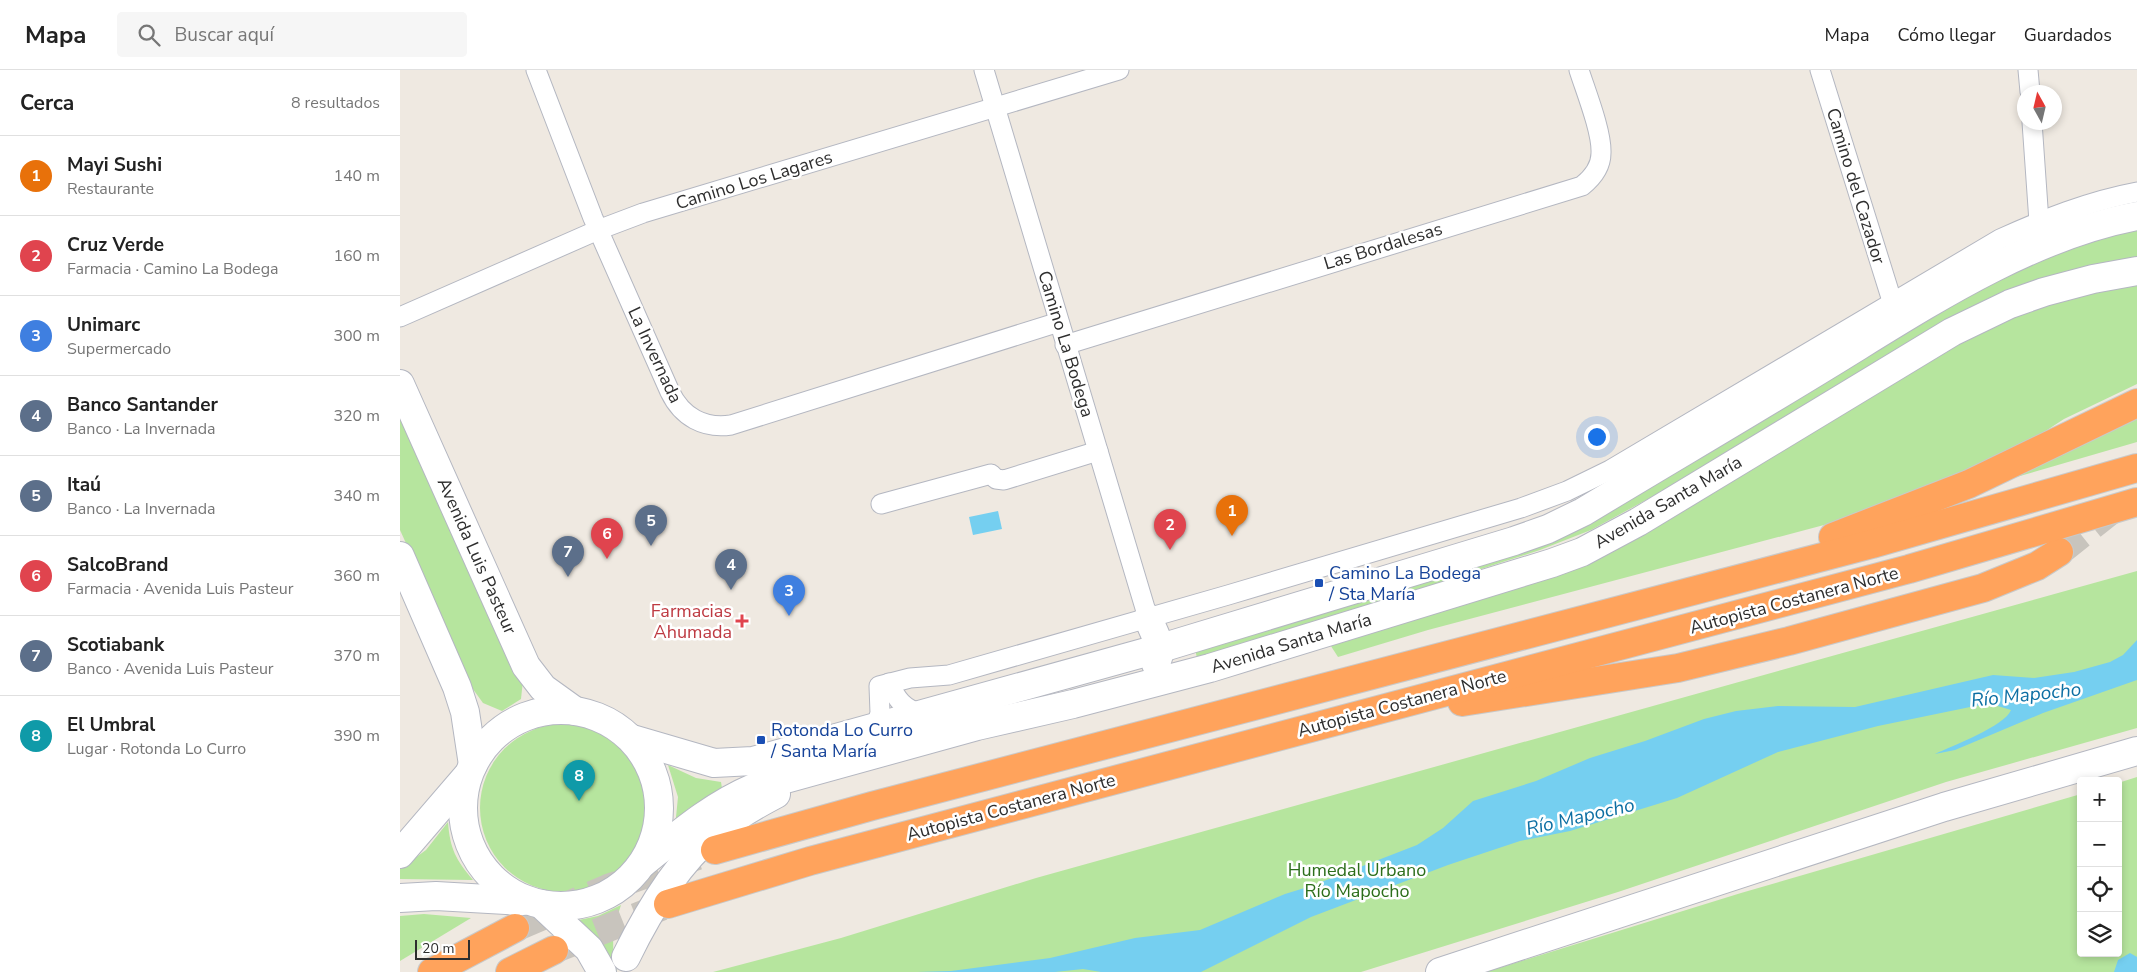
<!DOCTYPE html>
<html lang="es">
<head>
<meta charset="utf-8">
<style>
	:root { --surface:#fff; --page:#f6f6f6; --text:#222; --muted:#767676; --line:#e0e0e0; --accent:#7c3aed }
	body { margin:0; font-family:"Nunito Sans",sans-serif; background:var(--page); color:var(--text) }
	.controls { position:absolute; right:15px; bottom:15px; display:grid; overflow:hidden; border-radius:5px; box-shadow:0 2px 8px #0003 }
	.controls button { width:45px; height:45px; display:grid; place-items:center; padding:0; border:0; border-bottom:1px solid var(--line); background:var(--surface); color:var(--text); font:25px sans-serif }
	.compass { position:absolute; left:1617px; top:15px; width:45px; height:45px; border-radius:50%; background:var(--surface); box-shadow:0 2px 8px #0003; rotate:352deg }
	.scale { position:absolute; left:15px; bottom:12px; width:55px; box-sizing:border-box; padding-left:5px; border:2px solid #2e2e2e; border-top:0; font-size:14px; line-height:18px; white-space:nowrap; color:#2e2e2e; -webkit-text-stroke:4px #fff; paint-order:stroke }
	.you { position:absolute; left:1196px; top:366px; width:18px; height:18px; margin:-12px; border:4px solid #fff; border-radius:50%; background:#1a73e8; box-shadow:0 0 0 8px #1a73e833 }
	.badge { display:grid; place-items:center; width:32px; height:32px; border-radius:50%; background:var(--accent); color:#fff; font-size:16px; font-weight:700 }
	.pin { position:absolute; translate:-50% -41px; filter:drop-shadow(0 1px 2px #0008) }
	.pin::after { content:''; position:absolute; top:26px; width:18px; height:15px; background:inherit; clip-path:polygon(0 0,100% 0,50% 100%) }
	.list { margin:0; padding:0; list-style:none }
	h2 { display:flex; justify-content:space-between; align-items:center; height:65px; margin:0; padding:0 20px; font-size:21px }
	h2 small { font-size:16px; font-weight:400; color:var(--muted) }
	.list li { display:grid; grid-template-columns:32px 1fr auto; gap:15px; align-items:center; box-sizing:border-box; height:80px; padding:0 20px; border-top:1px solid var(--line) }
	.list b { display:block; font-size:19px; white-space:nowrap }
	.list p { margin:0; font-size:16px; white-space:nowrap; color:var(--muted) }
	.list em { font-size:16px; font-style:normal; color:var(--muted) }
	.icon { flex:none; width:28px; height:28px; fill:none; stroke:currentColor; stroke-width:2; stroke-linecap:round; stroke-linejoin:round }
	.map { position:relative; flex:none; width:1737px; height:902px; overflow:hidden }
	header { display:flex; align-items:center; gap:30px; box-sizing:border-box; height:70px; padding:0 25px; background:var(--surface); border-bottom:1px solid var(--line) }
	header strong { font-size:24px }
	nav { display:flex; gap:28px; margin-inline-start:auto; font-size:18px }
	.search { width:350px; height:45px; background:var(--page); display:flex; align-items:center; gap:12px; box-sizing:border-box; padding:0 18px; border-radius:5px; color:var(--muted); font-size:19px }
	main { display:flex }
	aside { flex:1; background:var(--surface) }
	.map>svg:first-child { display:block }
	.green { fill:#b6e59e }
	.water { fill:#75cff0 }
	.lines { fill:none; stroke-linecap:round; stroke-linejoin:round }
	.highway-tunnel { stroke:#c8c4bd; stroke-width:28; stroke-dasharray:28 14; stroke-linecap:butt }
	.street-casing { stroke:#b4b7c1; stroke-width:21 }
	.secondary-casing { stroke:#b4b7c1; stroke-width:30 }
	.highway-casing { stroke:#c9c9c9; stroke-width:30 }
	.street { stroke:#fff; stroke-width:19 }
	.secondary { stroke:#fff; stroke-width:28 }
	.highway { stroke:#ffa35c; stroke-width:28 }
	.transit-dot { fill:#1a4fb4; stroke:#fff; stroke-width:2 }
	.health-dot { fill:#e0444e; stroke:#fff; stroke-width:2 }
	.labels { text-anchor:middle; stroke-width:5; stroke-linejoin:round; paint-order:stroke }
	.street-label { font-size:18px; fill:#2e2e2e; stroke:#fff }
	.transit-label { font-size:18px; fill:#164399; stroke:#fff; text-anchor:start }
	.health-label { font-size:18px; fill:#be3a42; stroke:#fff; text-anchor:end }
	.park-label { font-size:18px; fill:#2c6e1b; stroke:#fff }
	.water-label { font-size:19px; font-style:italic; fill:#0d6fa3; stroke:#fff }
</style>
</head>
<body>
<header>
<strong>Mapa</strong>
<div class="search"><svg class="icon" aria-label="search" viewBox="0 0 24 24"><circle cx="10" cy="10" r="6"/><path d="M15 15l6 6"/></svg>Buscar aquí</div>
<nav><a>Mapa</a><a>Cómo llegar</a><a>Guardados</a></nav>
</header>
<main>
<aside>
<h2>Cerca<small>8 resultados</small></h2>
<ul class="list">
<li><span class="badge" style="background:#e8710a">1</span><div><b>Mayi Sushi</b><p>Restaurante</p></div><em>140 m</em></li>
<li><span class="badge" style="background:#e0444e">2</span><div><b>Cruz Verde</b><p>Farmacia · Camino La Bodega</p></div><em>160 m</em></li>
<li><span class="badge" style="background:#3f7fe0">3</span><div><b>Unimarc</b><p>Supermercado</p></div><em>300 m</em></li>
<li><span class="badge" style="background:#5c6f8a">4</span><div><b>Banco Santander</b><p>Banco · La Invernada</p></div><em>320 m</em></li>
<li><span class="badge" style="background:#5c6f8a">5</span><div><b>Itaú</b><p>Banco · La Invernada</p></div><em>340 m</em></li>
<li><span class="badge" style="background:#e0444e">6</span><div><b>SalcoBrand</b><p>Farmacia · Avenida Luis Pasteur</p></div><em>360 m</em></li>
<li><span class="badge" style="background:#5c6f8a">7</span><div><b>Scotiabank</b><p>Banco · Avenida Luis Pasteur</p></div><em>370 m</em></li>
<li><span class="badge" style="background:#0f9aa8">8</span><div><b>El Umbral</b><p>Lugar · Rotonda Lo Curro</p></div><em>390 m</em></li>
</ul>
</aside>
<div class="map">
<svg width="1737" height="902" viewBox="0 0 1737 902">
	<rect width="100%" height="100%" fill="#efe9e1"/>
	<g class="green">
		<polygon points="1737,155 1737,189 1717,191 1281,411 1191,460 1140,480 1050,509 1049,512 947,545 797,588 795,579 1120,482 1543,236 1638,187"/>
		<polygon points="1737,211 1737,314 1664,349 1641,364 1484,439 1028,560 938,587 929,573 1117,516 1558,270 1622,241"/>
		<polygon points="1737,343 1737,372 1606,410"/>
		<polygon points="0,346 123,610 121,629 102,641 83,633 70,615 0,460"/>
		<polygon points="1737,501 1737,658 1546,712 1218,822 961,902 313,902 441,868 636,808"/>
		<circle cx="164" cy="738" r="84"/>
		<polygon points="268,695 296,708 321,712 322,718 288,739 275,757 278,727"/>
		<polygon points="1737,707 1737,902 1086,902 1341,823 1681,724 1681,883 1718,883 1718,713"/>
		<path d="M48,752c2,27 8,38 25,58l-73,-1v-10l26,-19z"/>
		<path d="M221,835c-9,27 -10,40 -4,67h-4l-35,-47 1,-5 19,-4z"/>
		<polygon points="24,844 71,848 0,891 0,846"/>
	</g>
	<g class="water">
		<polygon points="598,441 602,459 573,465 569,447"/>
		<path d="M1737,570v40l-94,33 -88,37 -20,4c17,-8 70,-28 76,-44l-20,-6 -16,2 -97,20 -100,26 -101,46 -107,33 -50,10 -72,24 -137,52 -110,55h-100l-18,-3 -28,3h-138l34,-1 99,-13 85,-20 65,-8 85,-36 26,-8 106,-41 26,-17 30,-27 63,-20 54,-23 55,-17 59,-22 32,-8 42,-5 77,1 138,-32 41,3 40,-6 36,-10 13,-7z"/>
		<polygon points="1730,883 1737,887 1737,902 1714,902 1718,890"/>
	</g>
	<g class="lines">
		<g class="highway-tunnel">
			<polyline points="1659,482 1713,439"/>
			<polyline points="115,858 208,818 300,785"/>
			<polyline points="158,878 266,835"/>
		</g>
		<defs>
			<g id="street">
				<path d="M136,0l57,148 77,174c12,25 34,37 61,33l328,-103"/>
				<polyline points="584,0 748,548"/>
				<polyline points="1420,0 1492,231"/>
				<polyline points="1628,0 1630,22"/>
				<polyline points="1632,52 1639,152"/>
				<polyline points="0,247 198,160 243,143 719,0"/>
				<path d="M665,275l517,-159c10,-8 19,-19 19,-33 1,-21 -15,-61 -22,-83"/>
				<polyline points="481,434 591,404 596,409 604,410 698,381"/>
				<path d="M489,613c8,17 14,25 32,31"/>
				<path d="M476,656l4,-13 -1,-27 31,-8 39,-3 279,-80 293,-87 46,-17 43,-21 390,-231c44,-20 89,-38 137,-47"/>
			</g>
			<g id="secondary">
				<polyline points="0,314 126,596 143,618 175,641"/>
				<polyline points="0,486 57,617 65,642 73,695"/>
				<polyline points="748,548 761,578 756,594"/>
				<circle cx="161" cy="738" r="98"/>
				<path d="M232,669l82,24 39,-2 408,-113 353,-107 34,-12 35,-17c81,-49 163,-97 243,-146 95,-58 200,-129 311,-150"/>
				<polyline points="0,784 67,706"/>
				<path d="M243,793c35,-28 68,-57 110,-75l224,-62 96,-22 137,-36 342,-105 30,-11 56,-30 314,-190 58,-28 34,-12 49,-13 44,-8"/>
				<polyline points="0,828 36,826 123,831"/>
				<polyline points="141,834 189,879 202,902"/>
				<path d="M226,887c21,-43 51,-94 88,-124 19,-15 41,-28 62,-39"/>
				<polyline points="1040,902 1544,737 1737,681"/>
			</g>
			<g id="highway">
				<polyline points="1433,467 1569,414 1737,333"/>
				<polyline points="1062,632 1278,598 1389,571 1583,518 1637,496 1659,482"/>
				<polyline points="315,780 472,736 1472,474 1737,398"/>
				<polyline points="268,834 410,791 1509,499 1737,432"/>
				<polyline points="32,902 115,858"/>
				<polyline points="110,902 154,880"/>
			</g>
		</defs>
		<use href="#street" class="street-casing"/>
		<use href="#secondary" class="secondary-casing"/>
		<use href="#highway" class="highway-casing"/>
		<use href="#street" class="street"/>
		<use href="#secondary" class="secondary"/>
		<use href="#highway" class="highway"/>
	</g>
	<g class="transit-dot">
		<rect x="914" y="508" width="10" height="10" rx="2.5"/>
		<rect x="356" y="665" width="10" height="10" rx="2.5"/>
	</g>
	<path class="health-dot" d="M339.5 543.5h5v5h5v5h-5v5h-5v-5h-5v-5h5z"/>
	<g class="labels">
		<g class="street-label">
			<text transform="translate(354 110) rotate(-17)" y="6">Camino Los Lagares</text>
			<text transform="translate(1456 116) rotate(73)" y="6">Camino del Cazador</text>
			<text transform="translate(983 176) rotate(-17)" y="6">Las Bordalesas</text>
			<text transform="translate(666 274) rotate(73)" y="6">Camino La Bodega</text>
			<text transform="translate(255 285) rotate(65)" y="6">La Invernada</text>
			<text transform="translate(1268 432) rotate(-30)" y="6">Avenida Santa María</text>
			<text transform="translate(77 486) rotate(66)" y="6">Avenida Luis Pasteur</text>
			<text transform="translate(1394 530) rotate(-15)" y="6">Autopista Costanera Norte</text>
			<text transform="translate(891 573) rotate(-17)" y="6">Avenida Santa María</text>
			<text transform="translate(1002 633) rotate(-15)" y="6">Autopista Costanera Norte</text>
			<text transform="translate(611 737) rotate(-15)" y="6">Autopista Costanera Norte</text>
		</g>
		<g class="transit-label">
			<text x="929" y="509">Camino La Bodega<tspan x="929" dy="21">/ Sta María</tspan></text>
			<text x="371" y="666">Rotonda Lo Curro<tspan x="371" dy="21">/ Santa María</tspan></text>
		</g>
		<g class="health-label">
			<text x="332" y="547">Farmacias<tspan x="332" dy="21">Ahumada</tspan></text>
		</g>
		<g class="park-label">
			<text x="957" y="806">Humedal Urbano<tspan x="957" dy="21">Río Mapocho</tspan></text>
		</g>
		<g class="water-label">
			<text transform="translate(1626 624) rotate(-6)" y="7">Río Mapocho</text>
			<text transform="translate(1180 746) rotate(-13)" y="7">Río Mapocho</text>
		</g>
	</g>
</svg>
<div class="controls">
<button>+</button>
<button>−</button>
<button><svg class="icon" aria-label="locate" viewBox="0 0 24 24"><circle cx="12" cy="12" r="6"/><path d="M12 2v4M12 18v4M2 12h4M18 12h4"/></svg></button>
<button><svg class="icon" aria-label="layers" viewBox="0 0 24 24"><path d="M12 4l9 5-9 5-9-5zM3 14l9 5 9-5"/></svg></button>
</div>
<svg class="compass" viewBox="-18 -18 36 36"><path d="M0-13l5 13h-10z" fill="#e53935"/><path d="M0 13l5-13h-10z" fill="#767676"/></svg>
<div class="scale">20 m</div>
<div class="you"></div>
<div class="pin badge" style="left:832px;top:466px;background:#e8710a">1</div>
<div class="pin badge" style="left:770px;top:480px;background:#e0444e">2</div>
<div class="pin badge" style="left:389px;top:546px;background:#3f7fe0">3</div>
<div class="pin badge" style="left:331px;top:520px;background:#5c6f8a">4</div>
<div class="pin badge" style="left:251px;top:476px;background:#5c6f8a">5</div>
<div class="pin badge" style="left:207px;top:489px;background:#e0444e">6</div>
<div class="pin badge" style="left:168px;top:507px;background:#5c6f8a">7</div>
<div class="pin badge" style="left:179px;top:731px;background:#0f9aa8">8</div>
</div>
</main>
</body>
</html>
